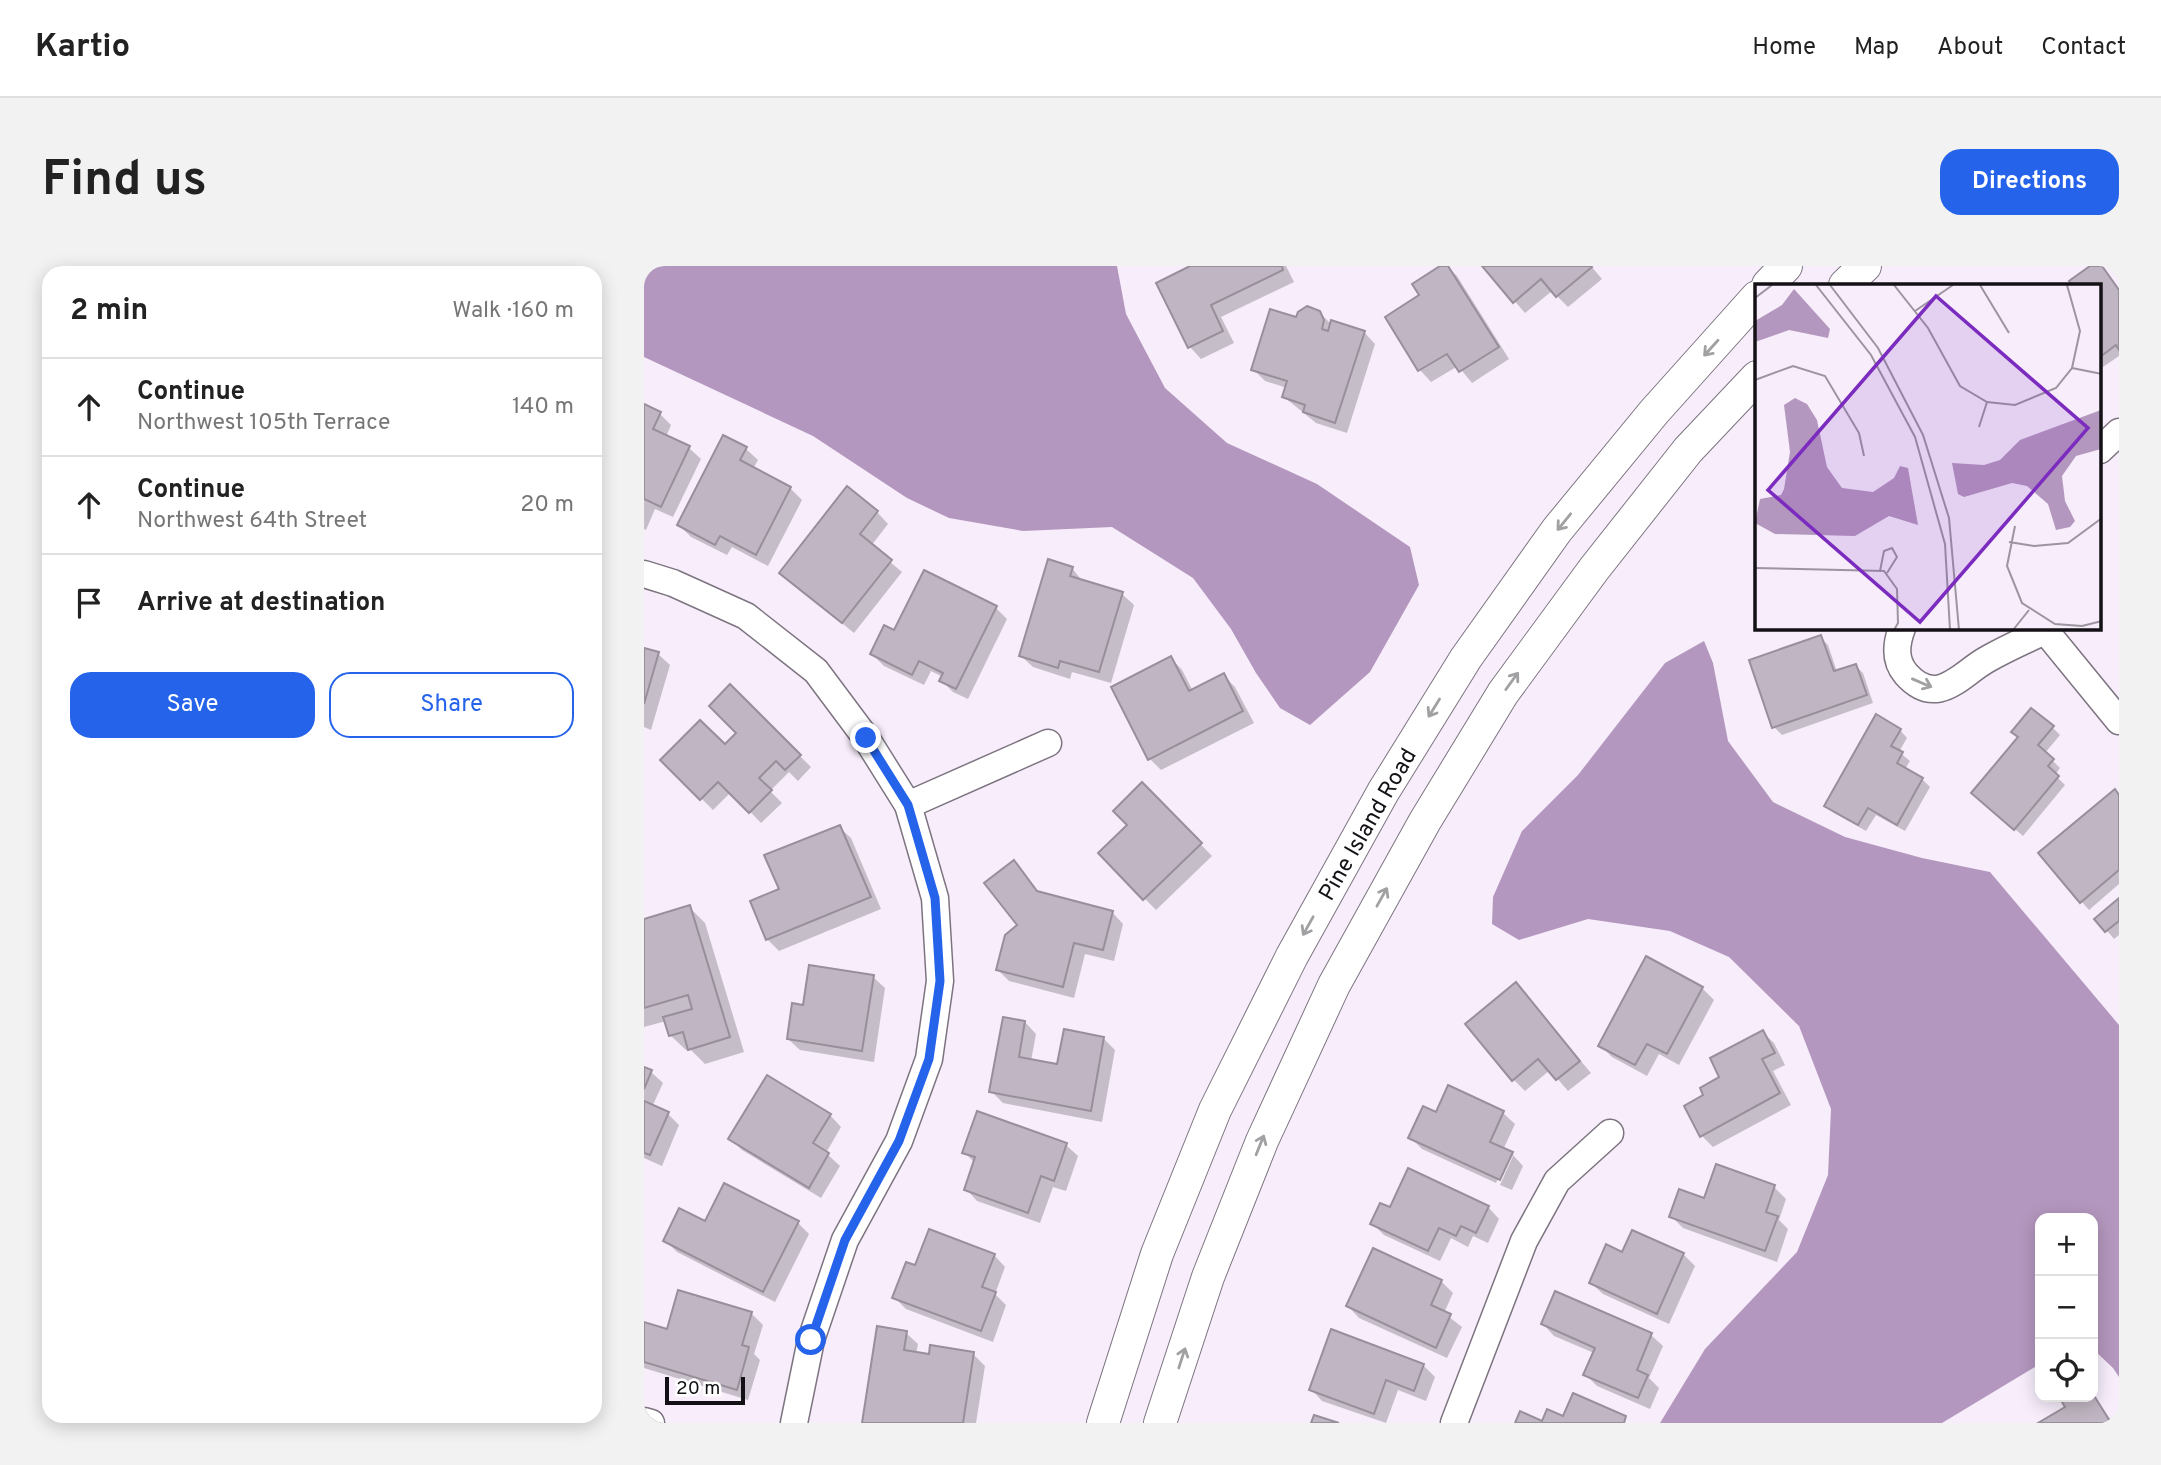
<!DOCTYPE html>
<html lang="en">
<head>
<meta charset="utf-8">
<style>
	:root { --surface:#fff; --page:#f2f2f2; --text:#222; --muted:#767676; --line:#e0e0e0; --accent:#2563eb }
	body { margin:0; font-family:Overpass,sans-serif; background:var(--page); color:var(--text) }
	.controls { position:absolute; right:21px; bottom:21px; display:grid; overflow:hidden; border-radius:14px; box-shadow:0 4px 18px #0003 }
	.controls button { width:63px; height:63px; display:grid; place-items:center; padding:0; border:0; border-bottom:2px solid var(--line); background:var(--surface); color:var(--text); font:35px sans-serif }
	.scale { position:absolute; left:21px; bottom:18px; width:80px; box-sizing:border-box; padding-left:7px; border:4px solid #141116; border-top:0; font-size:19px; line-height:24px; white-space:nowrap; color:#141116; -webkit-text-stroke:5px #fff; paint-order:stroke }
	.stop { position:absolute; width:21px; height:21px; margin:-16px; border:5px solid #2563eb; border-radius:50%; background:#fff }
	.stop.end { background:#2563eb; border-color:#fff; box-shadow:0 2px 7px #0008 }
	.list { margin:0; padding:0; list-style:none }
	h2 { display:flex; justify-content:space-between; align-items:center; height:91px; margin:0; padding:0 28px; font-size:30px }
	h2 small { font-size:23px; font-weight:400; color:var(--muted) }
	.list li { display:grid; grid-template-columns:46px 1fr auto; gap:21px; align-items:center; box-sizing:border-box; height:98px; padding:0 28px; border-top:2px solid var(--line) }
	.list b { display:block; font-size:26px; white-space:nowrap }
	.list p { margin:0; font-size:23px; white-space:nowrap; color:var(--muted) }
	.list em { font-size:23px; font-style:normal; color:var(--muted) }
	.actions { display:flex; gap:14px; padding:21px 28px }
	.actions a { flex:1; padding:16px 0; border:2px solid var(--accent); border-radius:21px; text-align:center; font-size:24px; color:var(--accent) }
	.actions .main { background:var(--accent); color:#fff }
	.icon { flex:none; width:38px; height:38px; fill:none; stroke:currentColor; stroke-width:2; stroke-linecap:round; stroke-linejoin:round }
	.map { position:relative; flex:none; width:1475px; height:1157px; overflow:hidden; border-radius:21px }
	header { display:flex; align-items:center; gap:42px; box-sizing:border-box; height:98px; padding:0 35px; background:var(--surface); border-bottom:2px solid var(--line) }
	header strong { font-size:33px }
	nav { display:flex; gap:38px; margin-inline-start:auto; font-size:24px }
	.intro { display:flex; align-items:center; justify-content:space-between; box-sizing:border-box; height:168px; padding:0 42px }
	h1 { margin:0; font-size:49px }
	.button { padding:18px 32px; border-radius:21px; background:var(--accent); color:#fff; font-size:24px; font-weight:700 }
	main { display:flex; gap:42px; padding:0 42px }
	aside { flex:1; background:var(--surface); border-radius:21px; box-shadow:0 4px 18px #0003 }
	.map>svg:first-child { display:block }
	.water { fill:#b497be }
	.shadow { fill:#0003 }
	.building { fill:#c0b6c3; stroke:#988f9b; stroke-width:2 }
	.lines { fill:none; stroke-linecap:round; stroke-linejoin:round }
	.minor-casing { stroke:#7d7480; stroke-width:29 }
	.major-casing { stroke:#7d7480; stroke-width:34 }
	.minor { stroke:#fff; stroke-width:26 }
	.major { stroke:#fff; stroke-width:32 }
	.oneway { stroke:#a1a0a2 }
	.route { stroke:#2563eb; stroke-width:9 }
	.labels { text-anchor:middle; stroke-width:6; stroke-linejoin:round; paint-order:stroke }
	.street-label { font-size:23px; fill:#141116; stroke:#fff }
	.inset-road { fill:none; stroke:#9c959f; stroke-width:2 }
	.view { fill:#7b2cbf; fill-opacity:0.15; stroke:#7b2cbf; stroke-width:3.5 }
	.inset-edge { fill:none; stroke:#141116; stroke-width:3.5 }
</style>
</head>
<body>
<header>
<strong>Kartio</strong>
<nav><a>Home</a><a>Map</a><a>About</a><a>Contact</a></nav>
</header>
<div class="intro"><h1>Find us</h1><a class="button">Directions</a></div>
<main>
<aside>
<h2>2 min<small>Walk · 160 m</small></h2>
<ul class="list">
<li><svg class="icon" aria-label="ahead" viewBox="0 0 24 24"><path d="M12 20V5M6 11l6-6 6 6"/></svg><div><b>Continue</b><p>Northwest 105th Terrace</p></div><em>140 m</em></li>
<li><svg class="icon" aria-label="ahead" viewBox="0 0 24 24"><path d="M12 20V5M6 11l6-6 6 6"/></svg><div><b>Continue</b><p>Northwest 64th Street</p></div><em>20 m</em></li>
<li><svg class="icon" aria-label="arrive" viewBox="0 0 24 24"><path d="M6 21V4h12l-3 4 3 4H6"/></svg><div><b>Arrive at destination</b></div></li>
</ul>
<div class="actions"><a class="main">Save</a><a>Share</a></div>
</aside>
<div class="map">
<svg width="1475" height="1157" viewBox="0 0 1475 1157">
	<rect width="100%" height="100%" fill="#f7edfb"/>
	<g class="water">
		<polygon points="0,0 473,0 482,48 521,122 583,177 673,218 766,281 775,319 726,406 666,459 636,442 612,407 587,363 549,312 468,261 379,265 305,252 263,232 169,170 0,91"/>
		<polygon points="1060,375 1069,397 1084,475 1129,536 1201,571 1278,592 1346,606 1475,759 1475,1111 1469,1102 1449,1083 1449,952 1396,952 1396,1098 1298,1157 1016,1157 1061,1083 1153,986 1184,909 1187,843 1155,760 1085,691 1026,665 944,653 875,674 848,658 849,631 878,565 934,509 1021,397"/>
	</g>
	<g class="shadow">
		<polygon points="548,0 642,0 650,16 577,51 590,77 557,93 546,81"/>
		<polygon points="799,0 803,0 813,10 865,93 828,117 814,100 787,116 776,104 743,52 778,30"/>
		<polygon points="840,0 947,0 958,13 924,41 908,25 881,47"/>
		<polygon points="1449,0 1457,0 1475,24 1475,90 1456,103 1456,19 1431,19 1428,15"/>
		<polygon points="675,46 688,59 720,66 731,78 703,167 672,157 640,131 643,122 621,115 609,103 653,54"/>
		<polygon points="0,140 16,148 27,159 22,171 45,182 57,193 29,251 11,243 2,264 0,263"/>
		<polygon points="102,183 114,194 109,203 146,222 158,234 124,300 88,281 83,289 47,271 35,259"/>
		<polygon points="233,246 244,258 227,280 258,306 210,367 137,307"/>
		<polygon points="428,302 439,316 478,328 490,339 467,417 428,406 426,413 389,401 377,390"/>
		<polygon points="352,342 363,353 324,433 309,426 297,414 299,411 287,405 280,419 240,400 228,388 251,366"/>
		<polygon points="1176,371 1184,379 1193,406 1212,400 1219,407 1229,437 1138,469 1130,461"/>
		<polygon points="0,383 14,388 26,399 7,464 0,461"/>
		<polygon points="527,392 538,404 549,425 580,410 591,421 610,457 517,504 506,493"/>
		<polygon points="86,421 167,501 154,515 145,506 126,525 138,537 117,557 87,526 69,544 19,494 81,481 94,467"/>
		<polygon points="1408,461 1416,469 1401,487 1416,502 1411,509 1421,519 1379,570 1337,534"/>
		<polygon points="1256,464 1263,472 1255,486 1266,495 1261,503 1278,513 1286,521 1261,565 1232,549 1222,565 1190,547 1182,540"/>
		<polygon points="498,518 568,590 512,644 456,587 485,559"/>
		<polygon points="1475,530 1475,618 1445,644 1396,588"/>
		<polygon points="195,561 207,572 237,643 135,685 123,673 137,624"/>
		<polygon points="370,597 396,628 468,646 479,658 470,695 441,688 430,732 365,715 354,704 375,660"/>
		<polygon points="1475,635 1475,669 1470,673 1453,653"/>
		<polygon points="45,641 61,657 100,786 61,798 46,783 42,784 26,769 22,755 0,761 0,655"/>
		<polygon points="229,711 241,722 230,796 156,784 144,773 161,741"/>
		<polygon points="872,718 947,807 924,825 906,804 881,825 869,813"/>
		<polygon points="1058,722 1070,734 1035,799 1015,788 1003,810 968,791 956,779"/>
		<polygon points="381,756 392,768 387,795 414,800 459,772 471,784 458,856 359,837 347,825"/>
		<polygon points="1118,766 1130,777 1141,799 1129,805 1147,839 1069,881 1058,870 1062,829"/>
		<polygon points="0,803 7,806 19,817 8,841 24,848 35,859 18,900 0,892"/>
		<polygon points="805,821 859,847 871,858 859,884 868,888 879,900 868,924 856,919 869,890 865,890 852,917 778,883 766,871 793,849"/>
		<polygon points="186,849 197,861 182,887 196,900 177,932 98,884 86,872"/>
		<polygon points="422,879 434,890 422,925 409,921 396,957 333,935 322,923 331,897 320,886"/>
		<polygon points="1073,900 1130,921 1142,933 1135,954 1144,963 1133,996 1039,962 1027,950 1061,934"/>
		<polygon points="844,941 855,953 844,977 829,970 824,981 807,972 796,995 740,969 728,957 746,943"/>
		<polygon points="61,957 154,957 165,968 131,1036 33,986 21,974"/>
		<polygon points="730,984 797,1015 809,1027 800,1047 818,1061 803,1092 715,1052 704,1040"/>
		<polygon points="979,988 1039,988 1051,1000 1025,1058 959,1028 947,1017"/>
		<polygon points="350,989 361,1001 351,1028 362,1039 349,1076 262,1043 250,1031 272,1001"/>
		<polygon points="107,1047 119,1059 110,1088 116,1094 104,1134 0,1102 0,1058 24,1065"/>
		<polygon points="899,1058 1007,1069 1019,1080 1005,1112 1015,1122 1006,1143 953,1120 941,1108 950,1087 910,1070"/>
		<polygon points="262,1067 274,1078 272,1088 286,1090 329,1088 341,1100 332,1157 220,1157"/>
		<polygon points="779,1099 791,1111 782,1135 754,1124 742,1157 678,1135 667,1123"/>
		<polygon points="1449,1128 1469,1157 1398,1157 1423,1141 1420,1136 1429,1131 1449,1131"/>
	</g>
	<g class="building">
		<polygon points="546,0 638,0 639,4 567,39 579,65 544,82 512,17"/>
		<polygon points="796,0 804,0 855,81 815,106 803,88 774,105 741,51 775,29 768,18"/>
		<polygon points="838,0 947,0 948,1 912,31 897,13 869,37"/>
		<polygon points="1446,0 1458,0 1475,24 1475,84 1472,79 1456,91 1456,19 1428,19 1425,15"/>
		<polygon points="663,40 676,45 680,54 678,63 684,65 687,54 721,65 691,157 659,146 661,139 638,131 643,115 607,104 626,43 652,51 654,46"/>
		<polygon points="0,138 17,146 9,163 46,180 17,241 0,233"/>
		<polygon points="79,169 103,181 96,194 147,221 112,289 76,270 71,279 33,259"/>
		<polygon points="203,220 234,245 216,268 248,294 198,357 135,307"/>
		<polygon points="404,293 429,301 426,310 479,326 455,406 416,395 414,402 375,390"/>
		<polygon points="280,304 353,340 312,423 295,415 299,407 275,395 268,409 226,388 240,359 250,364"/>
		<polygon points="1177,369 1190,405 1212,398 1223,429 1128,462 1105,394"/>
		<polygon points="0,382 15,386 0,438"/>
		<polygon points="527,390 545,425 580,407 599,445 504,494 467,421"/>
		<polygon points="86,418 157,489 141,504 132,495 115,512 128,524 105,547 74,516 56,534 16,494 56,454 81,478 92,467 65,440"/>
		<polygon points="1387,442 1410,460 1394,479 1410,493 1404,500 1415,510 1370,564 1327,527 1374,471 1367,466"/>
		<polygon points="1232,448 1257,463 1247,480 1259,486 1253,497 1279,512 1253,559 1224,542 1214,559 1180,540"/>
		<polygon points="498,516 558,577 499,634 454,587 483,559 469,545"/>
		<polygon points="1471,523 1475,529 1475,604 1436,637 1394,587"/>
		<polygon points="196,559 227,631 122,674 106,635 135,623 120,589"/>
		<polygon points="370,594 393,625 469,645 459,684 430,677 419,721 352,704 361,669 373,659 340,617"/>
		<polygon points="1475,632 1475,655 1461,666 1450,653"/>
		<polygon points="46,639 86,771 44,784 39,766 25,770 19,751 48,743 44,729 0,742 0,653"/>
		<polygon points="1002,690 1059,721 1023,788 1003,778 991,799 954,780"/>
		<polygon points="165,699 230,709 218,785 143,773 148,737 159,739"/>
		<polygon points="872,716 936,795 912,814 894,793 868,815 821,758"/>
		<polygon points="359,751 381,755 375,791 413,798 420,763 460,771 447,845 345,826"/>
		<polygon points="1119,764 1131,787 1118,793 1136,827 1056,871 1040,840 1059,829 1056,822 1075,811 1066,792"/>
		<polygon points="0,801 8,804 0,823"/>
		<polygon points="123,809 187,848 169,877 185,887 165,922 84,873"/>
		<polygon points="804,819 860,845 846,876 869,886 856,914 764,872 779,840 792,846"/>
		<polygon points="0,835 25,846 6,889 0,887"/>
		<polygon points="333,845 423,877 410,915 397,910 384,947 320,924 331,891 318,887"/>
		<polygon points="1072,898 1131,919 1122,946 1134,950 1121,985 1025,951 1035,923 1060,932"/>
		<polygon points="764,902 845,940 832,967 817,960 812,970 795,962 784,985 726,958 736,937 746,941"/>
		<polygon points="80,917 155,955 119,1026 19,975 35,942 61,955"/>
		<polygon points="285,963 351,988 338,1021 352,1026 337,1065 248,1032 262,996 271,999"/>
		<polygon points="988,964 1040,987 1013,1048 945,1017 962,978 978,986"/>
		<polygon points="729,982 798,1014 787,1039 807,1048 792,1082 702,1040"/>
		<polygon points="34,1024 108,1046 98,1079 105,1081 93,1124 0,1096 0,1056 23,1063"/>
		<polygon points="911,1025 1008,1067 993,1104 1004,1109 994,1132 939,1109 951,1082 897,1058"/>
		<polygon points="233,1060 263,1065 260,1084 285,1088 286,1079 330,1086 319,1157 218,1157"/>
		<polygon points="687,1063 780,1098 770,1125 742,1114 730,1148 665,1124"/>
		<polygon points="929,1127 982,1150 980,1157 871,1157 876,1145 898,1155 903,1143 919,1150"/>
		<polygon points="1449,1128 1467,1157 1394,1157 1421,1141 1418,1136 1426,1131 1449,1131"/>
		<polygon points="670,1149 695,1157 667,1157"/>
	</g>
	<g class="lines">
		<defs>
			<g id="minor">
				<polyline points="1456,184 1475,166"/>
				<polyline points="0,308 29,317 102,350 172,405 222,472 264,539 291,632 296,715 285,793 255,875 201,974 167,1074 150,1157"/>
				<path d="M1258,362c-6,16 -8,32 4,46 31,35 55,0 80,-14 19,-11 39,-20 59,-29"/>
				<polyline points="1399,362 1475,455"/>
				<polyline points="264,539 404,477"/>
				<polyline points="0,1155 7,1157"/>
				<polyline points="810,1157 880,975 913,915 966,867"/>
			</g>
			<g id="major">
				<polyline points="1124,19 1142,0"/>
				<polyline points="1201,19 1221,0"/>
				<polyline points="459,1157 513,988 571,844 648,690 739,526 822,392 913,264 1010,146 1113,31"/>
				<polyline points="516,1157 564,1011 618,875 690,719 781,555 859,427 950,303 1044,184 1113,111"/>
			</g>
		</defs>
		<use href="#minor" class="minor-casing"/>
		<use href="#major" class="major-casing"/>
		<use href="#minor" class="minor"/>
		<use href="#major" class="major"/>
	</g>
	<defs><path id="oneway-shaft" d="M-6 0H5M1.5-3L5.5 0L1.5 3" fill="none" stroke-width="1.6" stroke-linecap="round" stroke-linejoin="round" transform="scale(1.75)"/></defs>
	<g class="oneway">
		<use href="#oneway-shaft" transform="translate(1067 82) rotate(132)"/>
		<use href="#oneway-shaft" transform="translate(920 256) rotate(129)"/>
		<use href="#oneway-shaft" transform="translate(868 415) rotate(-54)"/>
		<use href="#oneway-shaft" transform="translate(1278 417) rotate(23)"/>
		<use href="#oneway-shaft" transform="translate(790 442) rotate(122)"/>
		<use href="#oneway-shaft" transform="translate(738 631) rotate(-61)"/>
		<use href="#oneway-shaft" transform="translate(664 660) rotate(119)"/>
		<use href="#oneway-shaft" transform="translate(616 879) rotate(-68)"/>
		<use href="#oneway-shaft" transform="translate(538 1092) rotate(-72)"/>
	</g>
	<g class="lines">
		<polyline class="route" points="167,1074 201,974 255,875 285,793 296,715 291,632 264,539 222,472"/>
	</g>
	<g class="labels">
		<g class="street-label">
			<text transform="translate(723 558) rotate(-60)" y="8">Pine Island Road</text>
		</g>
	</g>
	<g transform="translate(1111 18)">
		<rect width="346" height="346" fill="#f7edfb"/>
		<path d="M39,5l36,40 -2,9 -39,-8 -34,12v-21l27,-16zM40,114l12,6 10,16 10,47 15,21 31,4 21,-14 6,-12 8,2 10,57 -29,-9 -34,20 -80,-2 -20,-11 5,-24 21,-4 3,-6 6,-37 -6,-47zM346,126v39l-25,7 -14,20 3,25 10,20 -5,6 -14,3 -8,-26 -21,-18 -15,-3 -48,14 -6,-3 -6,-31 32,2 16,-5 20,-20z" fill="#b497be"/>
		<path class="inset-road" d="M61,1l55,70 44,82 30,107 5,86M75,1l48,63 45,87 26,83 10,112M139,1l34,43 32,58 27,16 28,3 41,-17 16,-20 8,-37 -13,-46M225,1l29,48M0,14l17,-13M160,27l38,-26M317,84l30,6M0,96l38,-14 32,10 34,57 5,23M224,143l8,-25M0,152v30M260,242l-8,40 15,37 33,21 27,2 20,-5M254,258l25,4 34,-3 34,-25M0,284l129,3 13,18 1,34 -4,7M125,287l4,-20 8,-3 5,9 -10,16M258,346l16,-20"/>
		<path class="view" d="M181,12l152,132 -168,194 -152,-132z"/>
		<rect width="346" height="346" class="inset-edge"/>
	</g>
</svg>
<div class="controls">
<button>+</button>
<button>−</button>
<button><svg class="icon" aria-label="locate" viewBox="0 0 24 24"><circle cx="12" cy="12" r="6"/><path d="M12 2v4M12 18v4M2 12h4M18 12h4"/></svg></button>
</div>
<div class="scale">20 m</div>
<div class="stop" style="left:167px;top:1074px"></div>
<div class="stop end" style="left:222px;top:472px"></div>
</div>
</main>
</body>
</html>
